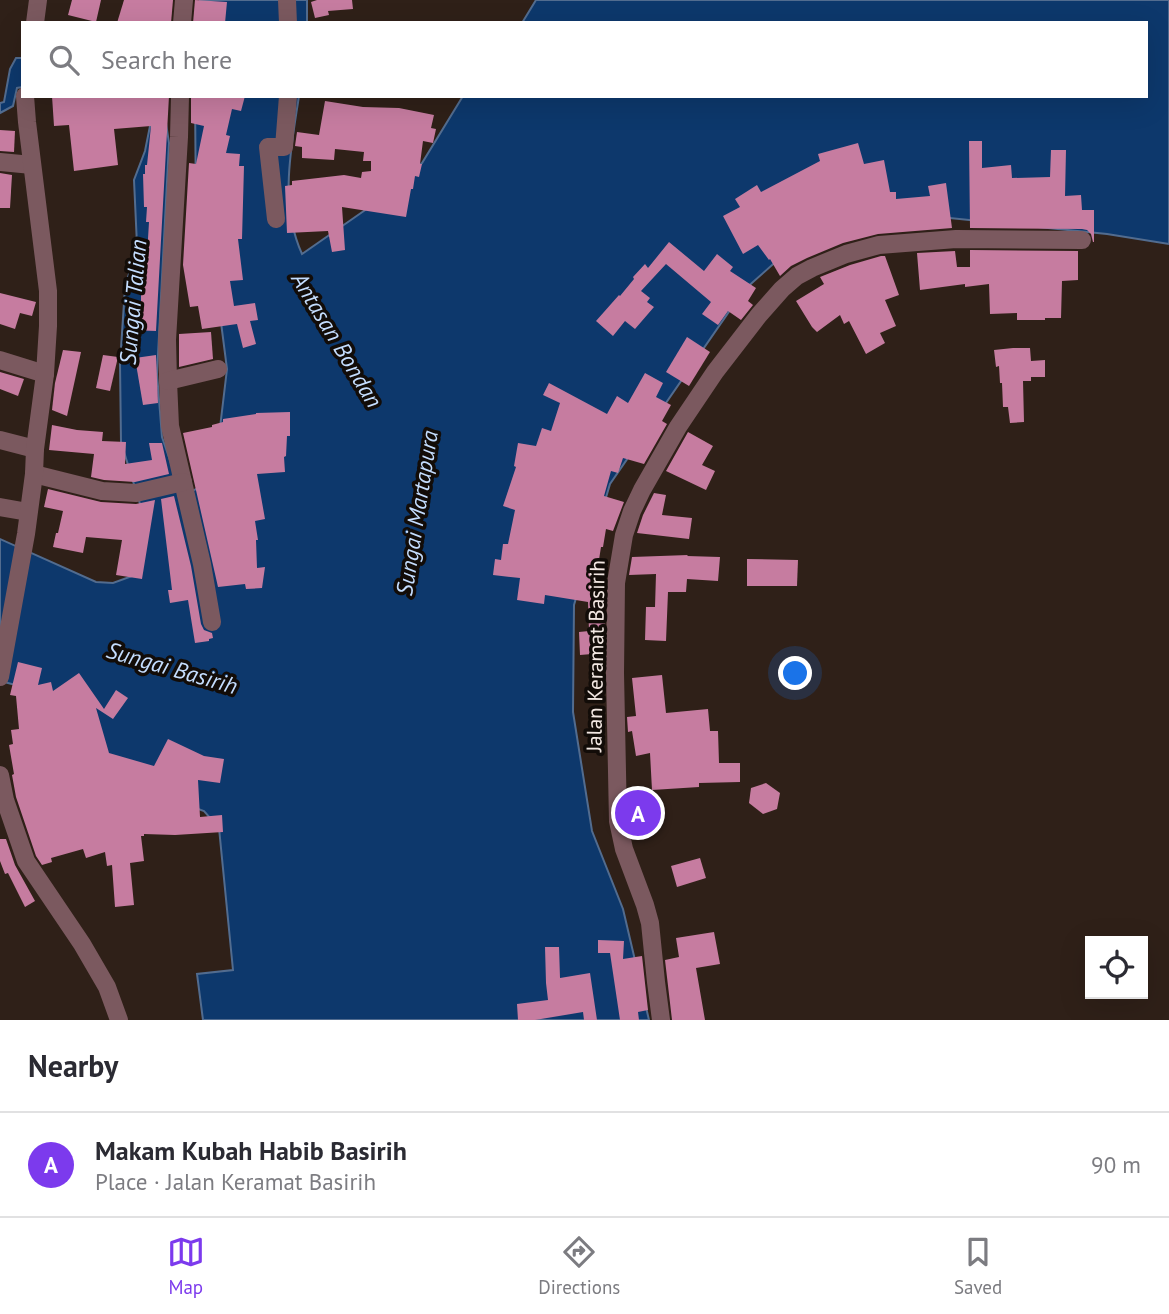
<!DOCTYPE html>
<html lang="en">
<head>
<meta charset="utf-8">
<style>
	:root { --surface:#fff; --page:#f2f2f3; --text:#2b2b33; --muted:#7c7c81; --line:#e1e1e2; --accent:#7c3aed }
	body { margin:0; font-family:"PT Sans",sans-serif; background:var(--page); color:var(--text) }
	.controls { position:absolute; right:21px; bottom:21px; display:grid; overflow:hidden; border-radius:0px; box-shadow:0 7px 28px #0002 }
	.controls button { width:63px; height:63px; display:grid; place-items:center; padding:0; border:0; border-bottom:2px solid var(--line); background:var(--surface); color:var(--text); font:35px sans-serif }
	.you { position:absolute; left:796px; top:674px; width:24px; height:24px; margin:-18px; border:5px solid #fff; border-radius:50%; background:#1a73e8; box-shadow:0 0 0 10px #1a73e833 }
	.badge { display:grid; place-items:center; width:46px; height:46px; border-radius:50%; background:var(--accent); color:#fff; font-size:23px; font-weight:700 }
	.pin { position:absolute; translate:-50% -50%; border:4px solid #fff; box-shadow:0 2px 7px #0006 }
	.list { margin:0; padding:0; list-style:none }
	h2 { display:flex; justify-content:space-between; align-items:center; height:91px; margin:0; padding:0 28px; font-size:30px }
	h2 small { font-size:23px; font-weight:400; color:var(--muted) }
	.list li { display:grid; grid-template-columns:46px 1fr auto; gap:21px; align-items:center; box-sizing:border-box; height:105px; padding:0 28px; border-top:2px solid var(--line) }
	.list b { display:block; font-size:26px; white-space:nowrap }
	.list p { margin:0; font-size:23px; white-space:nowrap; color:var(--muted) }
	.list em { font-size:23px; font-style:normal; color:var(--muted) }
	.icon { flex:none; width:38px; height:38px; fill:none; stroke:currentColor; stroke-width:2; stroke-linecap:round; stroke-linejoin:round }
	.map { position:relative; flex:none; width:1169px; height:1020px; overflow:hidden }
	.search { position:absolute; background:var(--surface); box-shadow:0 7px 28px #0002; left:21px; right:21px; top:21px; height:77px; display:flex; align-items:center; gap:18px; box-sizing:border-box; padding:0 24px; border-radius:0px; color:var(--muted); font-size:26px }
	.sheet { height:196px; background:var(--surface) }
	nav { display:flex; justify-content:space-around; align-items:center; box-sizing:border-box; height:98px; border-top:2px solid var(--line); background:var(--surface); font-size:19px; color:var(--muted) }
	nav a { display:grid; justify-items:center; gap:4px }
	nav .on { color:var(--accent) }
	.map>svg:first-child { display:block }
	.water { fill:#0d386c; stroke:#526c8f; stroke-width:2 }
	.building { fill:#c67ca0 }
	.lines { fill:none; stroke-linecap:round; stroke-linejoin:round }
	.minor { stroke:#7b595f; stroke-width:18 }
	.labels { text-anchor:middle; stroke-width:7; stroke-linejoin:round; paint-order:stroke }
	.street-label { font-size:21px; fill:#f2e7e2; stroke:#120c08 }
	.water-label { font-size:23px; font-style:italic; fill:#c4ddfe; stroke:#120c08 }
</style>
</head>
<body>
<div class="map">
<svg width="1169" height="1020" viewBox="0 0 1169 1020">
	<rect width="100%" height="100%" fill="#2f2018"/>
	<g class="water">
		<polygon points="200,0 307,0 307,23 196,23"/>
		<path d="M536,0h633v244l-62,-10 -206,-21 -103,29 -54,48 -134,194 -36,121 -1,107 19,119 31,78 26,111h-446l-6,-46 36,-4 -14,-142 -15,-17 -22,-8 -45,-3 -102,-110 -35,-9v-142l96,43 17,1 22,-8 13,-45 -27,-88 -1,-79 5,-75 12,-43 -3,-65 11,-29 5,-25 12,-29 7,46 -12,231 5,63 18,52 7,5 16,-9 16,-49 8,-67 -9,-70 -22,-85 -1,-118h104c-8,53 -20,107 3,158l79,-55 41,-36 41,-67h683v-73h-624z"/>
		<polygon points="16,58 23,58 23,87 17,88 13,106 0,113 0,103 4,102 10,69"/>
	</g>
	<g class="building">
		<polygon points="72,0 101,0 96,22 68,15"/>
		<polygon points="124,0 173,0 171,23 117,23"/>
		<polygon points="195,0 227,2 225,23 193,23"/>
		<polygon points="317,0 352,0 353,9 328,11 329,15 315,18 311,2"/>
		<polygon points="52,96 169,96 156,331 128,330 129,313 141,314 141,283 142,283 144,255 147,255 149,222 146,222 147,207 144,207 143,174 145,174 145,165 147,165 151,126 114,129 118,165 74,171 69,125 54,126"/>
		<polygon points="191,96 245,96 241,111 232,109 226,135 230,136 226,153 240,154 239,166 244,166 242,239 238,239 243,280 230,281 234,306 255,303 258,320 250,321 256,344 243,348 237,324 202,329 198,306 190,307 183,265 189,163 196,164 204,126 191,123"/>
		<polygon points="325,101 363,107 399,108 434,115 431,128 436,129 433,143 423,141 420,164 422,164 419,177 415,176 413,189 411,189 406,217 342,207 345,250 332,252 328,231 287,233 285,186 292,185 292,181 344,175 361,178 362,172 371,171 371,161 363,161 364,152 335,149 334,160 302,158 302,147 295,146 297,132 319,135"/>
		<polygon points="0,130 15,131 14,152 0,151"/>
		<polygon points="969,141 982,141 982,168 1011,165 1012,178 1050,177 1051,150 1066,150 1065,196 1081,195 1082,210 1094,210 1094,242 1093,242 1091,234 1087,230 1082,229 970,228"/>
		<polygon points="858,143 864,164 884,160 890,192 896,192 896,199 930,196 928,186 946,183 952,228 878,234 843,243 807,258 791,266 780,276 770,259 769,260 758,245 743,254 723,216 740,207 735,199 757,185 761,192 820,161 818,154"/>
		<polygon points="0,173 12,175 10,208 0,208"/>
		<polygon points="669,242 704,271 717,254 733,267 730,271 756,288 748,301 753,305 741,320 728,311 718,325 702,314 711,302 666,264 641,291 650,298 647,302 654,307 635,329 625,321 613,336 596,321 619,295 620,296 634,279 633,277 645,264 648,268"/>
		<polygon points="970,250 1078,251 1078,280 1062,281 1061,318 1045,318 1045,320 1017,320 1017,313 990,314 989,284 965,287 965,284 920,290 917,253 955,251 957,267 970,267"/>
		<polygon points="881,256 885,256 899,295 885,300 896,326 880,333 885,343 866,354 849,321 844,324 840,315 817,332 812,327 796,301 824,284 820,277 850,265"/>
		<polygon points="0,293 36,302 32,316 20,313 15,329 0,324"/>
		<polygon points="211,332 213,359 179,367 179,334"/>
		<polygon points="687,337 710,352 689,386 666,372"/>
		<polygon points="1013,348 1030,348 1031,361 1045,360 1045,377 1031,377 1031,381 1023,381 1024,422 1010,423 1008,407 1003,407 1002,383 1000,383 999,366 996,367 994,350"/>
		<polygon points="63,350 81,352 67,416 52,410 55,383"/>
		<polygon points="103,355 118,357 110,391 96,388"/>
		<polygon points="156,355 158,403 143,405 135,358"/>
		<polygon points="0,372 24,379 18,396 0,389"/>
		<polygon points="645,373 663,383 656,397 671,405 662,421 667,424 644,464 623,458 618,473 611,471 604,496 624,502 613,531 606,529 603,547 601,547 598,566 596,566 594,591 605,591 604,653 580,655 579,632 589,631 588,602 545,595 544,604 517,600 520,578 493,575 495,559 501,560 503,544 508,544 515,510 503,506 516,467 514,466 518,443 536,446 542,428 551,431 560,403 543,395 549,383 607,414 617,396 628,403"/>
		<polygon points="290,412 290,436 287,436 286,456 284,457 285,472 257,474 265,519 255,521 258,540 256,540 257,568 265,567 262,588 246,589 245,584 218,587 183,433 212,427 212,425 223,422 223,419 256,414 256,413"/>
		<polygon points="52,425 77,430 103,432 102,441 126,442 125,464 152,460 149,443 162,443 169,474 135,482 104,480 91,477 94,454 49,450"/>
		<polygon points="688,432 713,446 702,465 715,471 706,490 666,471"/>
		<polygon points="48,489 101,502 136,504 155,500 142,579 116,575 122,540 86,537 83,553 53,547 56,533 58,533 63,511 44,507"/>
		<polygon points="654,493 666,495 662,515 692,518 689,539 637,533 643,515"/>
		<polygon points="174,496 191,566 201,624 204,630 212,633 213,638 209,639 209,641 195,643 188,600 170,603 168,590 172,590 161,499"/>
		<polygon points="688,555 687,556 720,557 718,581 687,579 686,592 668,592 666,641 645,640 646,607 655,607 656,574 629,575 632,557"/>
		<polygon points="747,559 798,560 797,586 747,586"/>
		<polygon points="18,662 42,668 38,685 51,682 53,691 79,673 104,709 116,690 128,698 113,719 96,708 109,753 154,766 168,739 204,756 224,759 220,783 198,780 200,817 222,815 223,832 175,835 144,834 144,836 141,836 144,861 130,863 134,905 115,907 112,865 107,866 105,852 86,858 83,849 51,858 52,862 42,865 36,856 16,797 12,775 14,774 9,745 13,744 11,730 19,729 16,696 10,695"/>
		<polygon points="662,675 666,713 708,709 710,731 718,731 719,763 740,763 740,782 699,783 699,787 652,790 650,753 636,756 632,731 628,732 627,717 636,716 632,678"/>
		<polygon points="766,783 780,793 777,809 763,814 749,803 751,788"/>
		<polygon points="644,798 654,807 650,824 633,832 629,820 629,804"/>
		<polygon points="0,839 6,839 15,865 35,901 25,907 8,873 5,874 0,861"/>
		<polygon points="700,858 706,878 677,887 671,866"/>
		<polygon points="714,932 720,964 696,968 705,1020 672,1020 665,960 679,957 676,938"/>
		<polygon points="598,940 624,941 623,959 642,956 648,1010 638,1012 639,1020 620,1020 610,953 598,953"/>
		<polygon points="545,947 559,947 560,978 590,973 597,1020 584,1020 583,1012 535,1020 518,1020 517,1004 548,1000 546,983"/>
	</g>
	<g class="lines">
		<g class="minor">
			<polyline points="287,0 288,23"/>
			<polyline points="35,23 38,0"/>
			<polyline points="182,23 184,0"/>
			<polyline points="180,96 179,137 167,340 168,381 170,426 202,564 212,622"/>
			<polyline points="0,162 32,165"/>
			<polyline points="276,219 268,147 284,147 288,96"/>
			<polyline points="0,360 45,374"/>
			<polyline points="168,381 218,369"/>
			<polyline points="0,440 35,449"/>
			<polyline points="34,474 102,491 136,493 183,482"/>
			<polyline points="0,507 28,512"/>
			<polyline points="0,677 26,534 34,474 35,449 45,374 48,326 48,291 27,122 25,96"/>
			<polyline points="0,775 5,800 26,861 82,944 107,987 119,1020"/>
			<polyline points="661,1020 656,982 650,923 645,905 624,849 618,821 615,673 616,583 624,535 632,511 642,490 678,427 715,372 759,315 782,289 797,276 812,268 846,254 879,245 892,244 956,239 1082,240"/>
		</g>
	</g>
	<g class="labels">
		<g class="street-label">
			<text transform="translate(596 656) rotate(-89)" y="7">Jalan Keramat Basirih</text>
		</g>
		<g class="water-label">
			<text transform="translate(133 302) rotate(-85)" y="8">Sungai Talian</text>
			<text transform="translate(337 340) rotate(59)" y="8">Antasan Bondan</text>
			<text transform="translate(417 513) rotate(-81)" y="8">Sungai Martapura</text>
			<text transform="translate(172 668) rotate(16)" y="8">Sungai Basirih</text>
		</g>
	</g>
</svg>
<div class="controls">
<button><svg class="icon" aria-label="locate" viewBox="0 0 24 24"><circle cx="12" cy="12" r="6"/><path d="M12 2v4M12 18v4M2 12h4M18 12h4"/></svg></button>
</div>
<div class="you"></div>
<div class="pin badge" style="left:638px;top:813px">A</div>
<div class="search"><svg class="icon" aria-label="search" viewBox="0 0 24 24"><circle cx="10" cy="10" r="6"/><path d="M15 15l6 6"/></svg>Search here</div>
</div>
<section class="sheet">
<h2>Nearby<small></small></h2>
<ul class="list">
<li><span class="badge">A</span><div><b>Makam Kubah Habib Basirih</b><p>Place · Jalan Keramat Basirih</p></div><em>90 m</em></li>
</ul>
</section>
<nav>
<a class="on"><svg class="icon" aria-label="map" viewBox="0 0 24 24"><path d="M3 6l6-2 6 2 6-2v14l-6 2-6-2-6 2zM9 4v14M15 6v14"/></svg>Map</a>
<a><svg class="icon" aria-label="directions" viewBox="0 0 24 24"><path d="M12 3l9 9-9 9-9-9zM9 14v-3h6M13 9l2 2-2 2"/></svg>Directions</a>
<a><svg class="icon" aria-label="saved" viewBox="0 0 24 24"><path d="M7 4h10v16l-5-4-5 4z"/></svg>Saved</a>
</nav>
</body>
</html>
